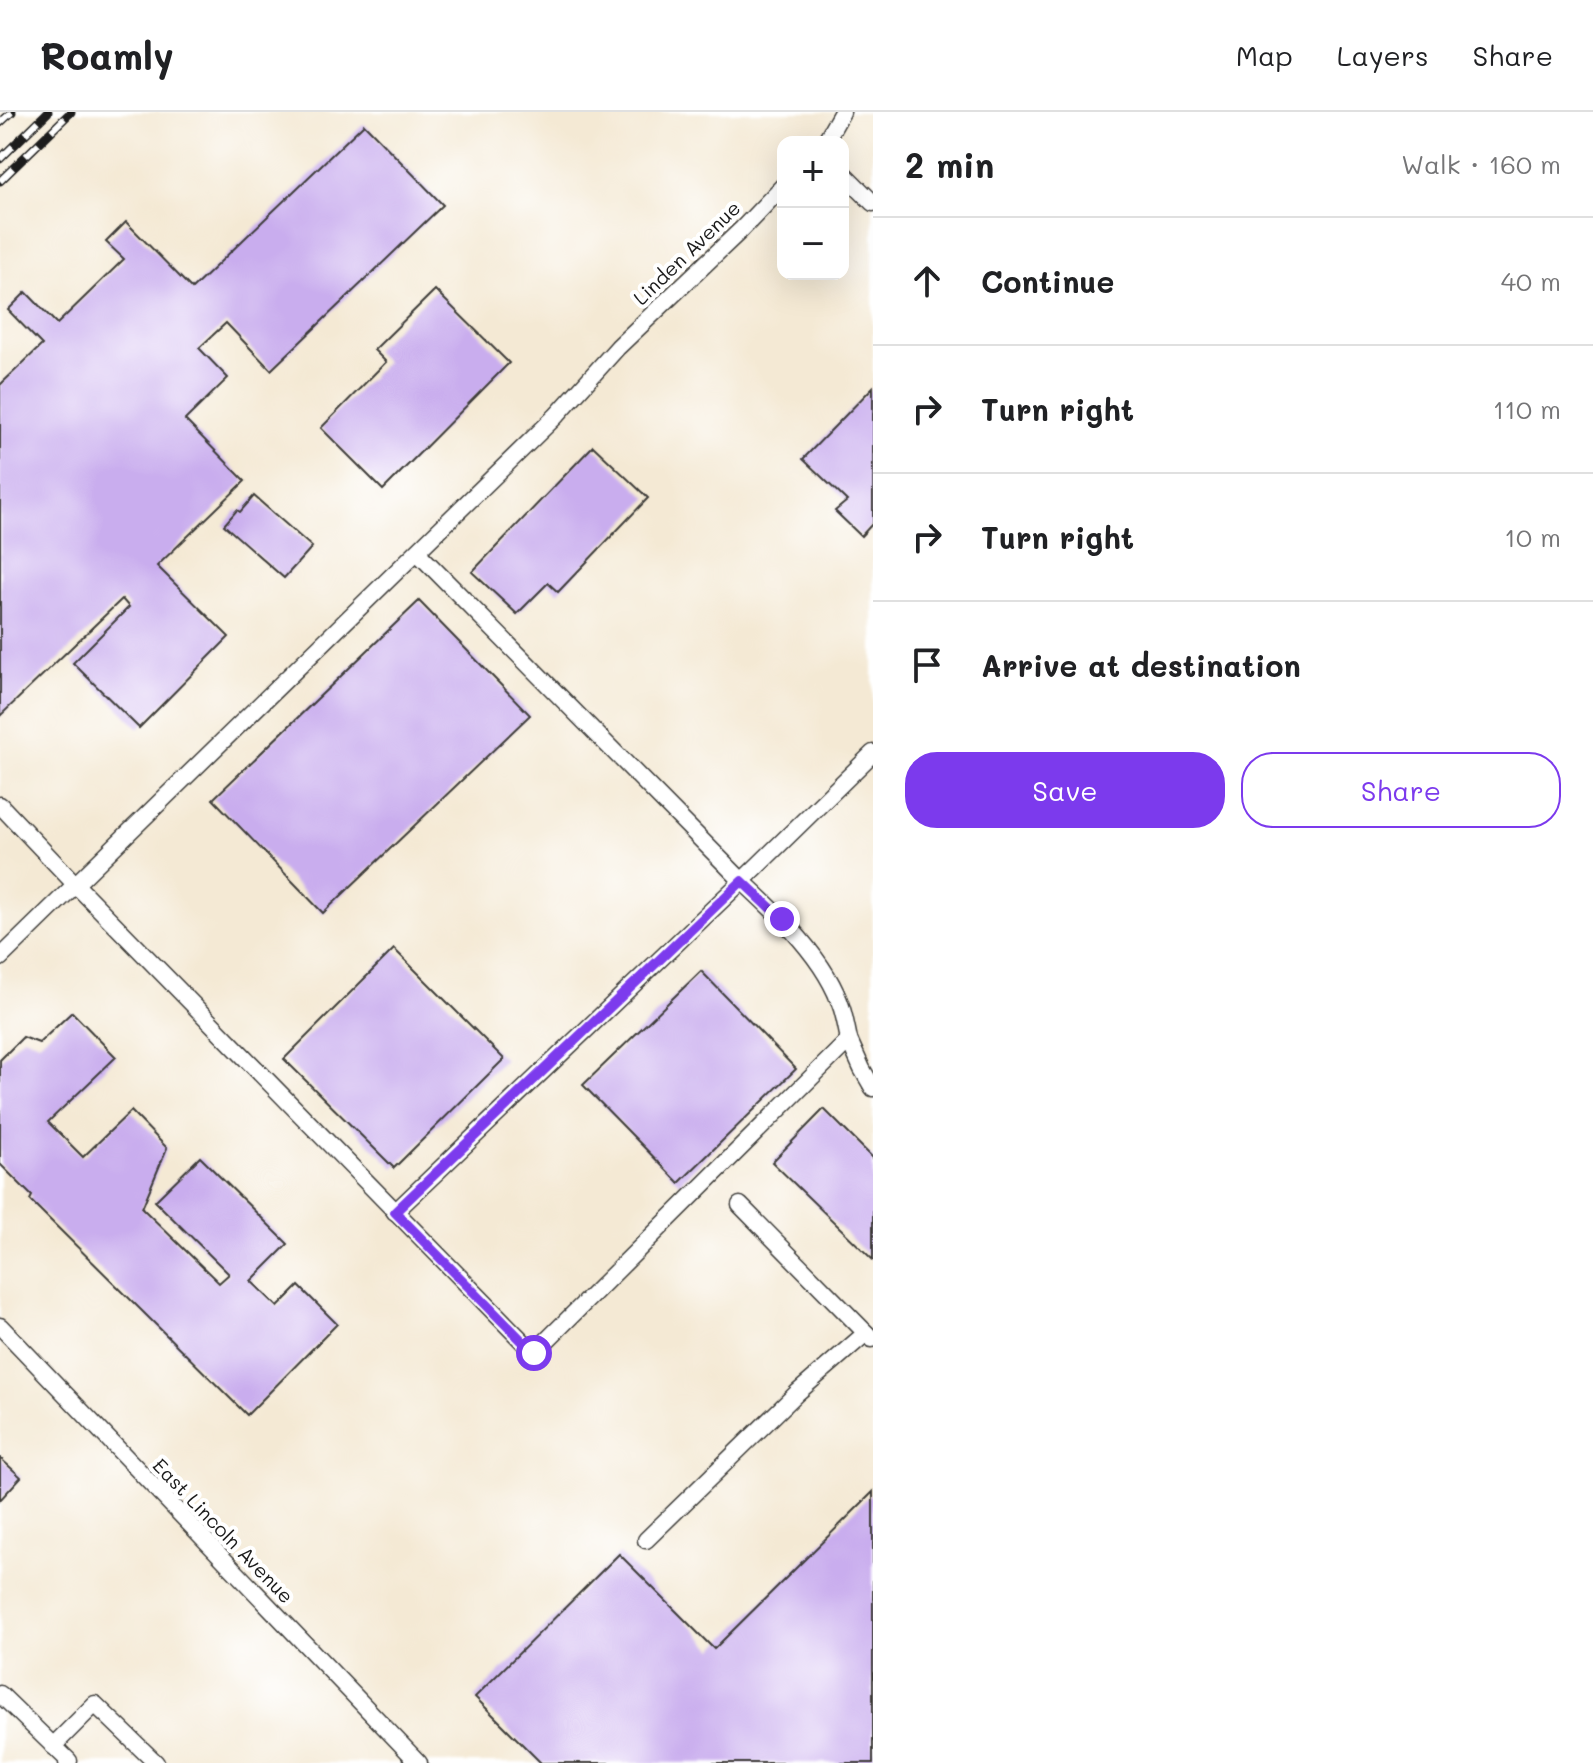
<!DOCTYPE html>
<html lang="en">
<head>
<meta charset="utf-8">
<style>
	:root { --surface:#fff; --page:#f6f6f6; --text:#202124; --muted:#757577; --line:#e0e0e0; --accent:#7c3aed }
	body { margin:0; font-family:Mali,sans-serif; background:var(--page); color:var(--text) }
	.controls { position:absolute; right:24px; top:24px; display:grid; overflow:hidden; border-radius:16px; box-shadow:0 8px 32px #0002 }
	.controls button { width:72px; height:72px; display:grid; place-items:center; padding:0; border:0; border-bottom:2px solid var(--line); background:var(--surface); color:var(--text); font:40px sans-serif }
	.stop { position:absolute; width:24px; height:24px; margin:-18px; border:6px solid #7c3aed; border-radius:50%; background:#fff }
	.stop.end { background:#7c3aed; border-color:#fff; box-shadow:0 2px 8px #0008 }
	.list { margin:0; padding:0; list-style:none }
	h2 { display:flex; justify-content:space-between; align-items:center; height:104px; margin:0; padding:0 32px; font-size:34px }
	h2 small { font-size:26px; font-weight:400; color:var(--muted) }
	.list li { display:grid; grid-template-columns:52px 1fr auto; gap:24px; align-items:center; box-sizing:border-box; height:128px; padding:0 32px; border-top:2px solid var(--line) }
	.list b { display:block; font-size:30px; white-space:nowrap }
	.list em { font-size:26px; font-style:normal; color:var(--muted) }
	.actions { display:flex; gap:16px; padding:24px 32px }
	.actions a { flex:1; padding:18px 0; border:2px solid var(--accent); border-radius:32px; text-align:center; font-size:28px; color:var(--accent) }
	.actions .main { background:var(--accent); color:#fff }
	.icon { flex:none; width:44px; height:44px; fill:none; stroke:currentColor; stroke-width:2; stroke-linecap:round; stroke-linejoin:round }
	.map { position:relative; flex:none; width:873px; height:1651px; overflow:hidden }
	header { display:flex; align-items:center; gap:48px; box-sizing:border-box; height:112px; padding:0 40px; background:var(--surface); border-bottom:2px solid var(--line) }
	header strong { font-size:38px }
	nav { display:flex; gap:44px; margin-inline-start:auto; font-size:28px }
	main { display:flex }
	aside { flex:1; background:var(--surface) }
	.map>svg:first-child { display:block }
	.building { fill:#c9adee }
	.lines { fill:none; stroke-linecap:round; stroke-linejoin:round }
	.lane-casing { stroke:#3c3b38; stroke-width:19 }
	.lane { stroke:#fff; stroke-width:16 }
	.rail-casing { stroke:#1c1c1c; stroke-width:9 }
	.rail { stroke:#fff; stroke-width:6; stroke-dasharray:18; stroke-linecap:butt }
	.route { stroke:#7c3aed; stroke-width:10 }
	.labels { text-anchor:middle; stroke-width:8; stroke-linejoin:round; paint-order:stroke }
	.street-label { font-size:20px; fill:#1c1c1c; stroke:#fff }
</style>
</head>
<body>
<header>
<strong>Roamly</strong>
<nav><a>Map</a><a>Layers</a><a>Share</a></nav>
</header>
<main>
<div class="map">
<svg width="873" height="1651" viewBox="0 0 873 1651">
	<rect width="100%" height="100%" fill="#fff"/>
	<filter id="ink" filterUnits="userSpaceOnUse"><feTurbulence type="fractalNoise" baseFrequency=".0125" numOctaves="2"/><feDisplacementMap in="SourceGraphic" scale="16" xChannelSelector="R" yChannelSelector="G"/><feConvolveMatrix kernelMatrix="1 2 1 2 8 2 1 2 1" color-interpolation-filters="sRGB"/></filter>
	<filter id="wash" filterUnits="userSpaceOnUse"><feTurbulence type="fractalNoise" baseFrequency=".006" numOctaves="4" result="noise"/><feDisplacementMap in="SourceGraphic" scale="32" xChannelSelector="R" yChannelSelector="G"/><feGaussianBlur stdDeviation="1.8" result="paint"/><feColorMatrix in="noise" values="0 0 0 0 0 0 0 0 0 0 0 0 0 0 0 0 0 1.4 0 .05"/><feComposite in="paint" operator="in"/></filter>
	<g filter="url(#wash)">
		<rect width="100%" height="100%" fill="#f4e9d4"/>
		<g id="blocks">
			<g class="building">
				<polygon points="364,12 443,93 271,258 226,211 199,236 228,266 185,308 245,369 157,454 229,525 139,616 73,551 129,495 122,487 0,604 0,273 42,233 8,198 26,180 57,212 124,147 106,130 126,110 192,177"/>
				<polygon points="435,178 509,251 383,378 321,316 386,250 374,238"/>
				<polygon points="873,275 873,411 861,424 835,399 847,389 803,347"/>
				<polygon points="593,334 648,386 558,480 548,471 517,502 472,460"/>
				<polygon points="254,384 312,435 284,466 224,413 237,398 240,400"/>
				<polygon points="419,489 530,603 323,801 213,687"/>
				<polygon points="394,837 504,947 394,1056 284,947"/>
				<polygon points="701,859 796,957 679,1071 583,973"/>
				<polygon points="72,900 116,945 48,1010 83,1045 131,999 167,1036 142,1096 219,1171 229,1162 155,1089 200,1045 288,1132 251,1169 278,1195 299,1174 337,1212 247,1303 30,1088 32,1084 0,1052 0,948 23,925 39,931"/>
				<polygon points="824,997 873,1046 873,1148 772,1050"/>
				<polygon points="0,1346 21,1365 0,1388"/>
				<polygon points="873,1380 873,1651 541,1651 475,1585 619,1442 714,1537"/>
			</g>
		</g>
	</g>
	<g filter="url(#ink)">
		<use href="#blocks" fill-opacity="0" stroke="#3c3b38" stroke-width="2"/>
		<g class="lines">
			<defs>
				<g id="lane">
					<polyline points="825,30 842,0"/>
					<polyline points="843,61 873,91"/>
					<polyline points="417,440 742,769 873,641"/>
					<polyline points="0,693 75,772 534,1241 849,928 862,957 873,976"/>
					<polyline points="0,846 556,304 618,235 742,117 783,74"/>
					<polyline points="740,1093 872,1227"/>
					<path d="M395,1100l347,-331c37,34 85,79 100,128 3,10 5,21 7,31"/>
					<polyline points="0,1214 419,1651"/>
					<polyline points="646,1428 797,1281 866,1221"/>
					<polyline points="0,1582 69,1649 67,1651"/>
					<polyline points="53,1634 95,1592 156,1651"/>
				</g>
			</defs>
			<use href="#lane" class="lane-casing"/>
			<use href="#lane" class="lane"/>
			<defs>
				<g id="rail">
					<polyline points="0,11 12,0"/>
					<polyline points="0,47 48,0"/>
					<polyline points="0,69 71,0"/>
				</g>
			</defs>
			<use href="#rail" class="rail-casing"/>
			<use href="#rail" class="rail"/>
		</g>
	</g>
	<g class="lines" filter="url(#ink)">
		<polyline class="route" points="534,1241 395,1100 742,769 782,807"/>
	</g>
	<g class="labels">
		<g class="street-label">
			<text transform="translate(687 141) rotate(-44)" y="7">Linden Avenue</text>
			<text transform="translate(223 1419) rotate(46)" y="7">East Lincoln Avenue</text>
		</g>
	</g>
</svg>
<div class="controls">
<button>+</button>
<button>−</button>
</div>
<div class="stop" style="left:534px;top:1241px"></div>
<div class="stop end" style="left:782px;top:807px"></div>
</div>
<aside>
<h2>2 min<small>Walk · 160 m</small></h2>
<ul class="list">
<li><svg class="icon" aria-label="ahead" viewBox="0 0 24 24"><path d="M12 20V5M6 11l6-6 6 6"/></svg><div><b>Continue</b></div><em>40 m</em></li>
<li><svg class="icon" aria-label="right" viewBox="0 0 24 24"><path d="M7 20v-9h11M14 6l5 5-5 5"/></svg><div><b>Turn right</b></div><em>110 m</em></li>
<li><svg class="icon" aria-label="right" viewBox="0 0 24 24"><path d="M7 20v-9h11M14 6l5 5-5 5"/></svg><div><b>Turn right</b></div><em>10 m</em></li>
<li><svg class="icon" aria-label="arrive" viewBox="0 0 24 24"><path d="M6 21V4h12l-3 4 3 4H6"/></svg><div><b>Arrive at destination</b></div></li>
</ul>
<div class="actions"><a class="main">Save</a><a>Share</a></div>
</aside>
</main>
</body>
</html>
